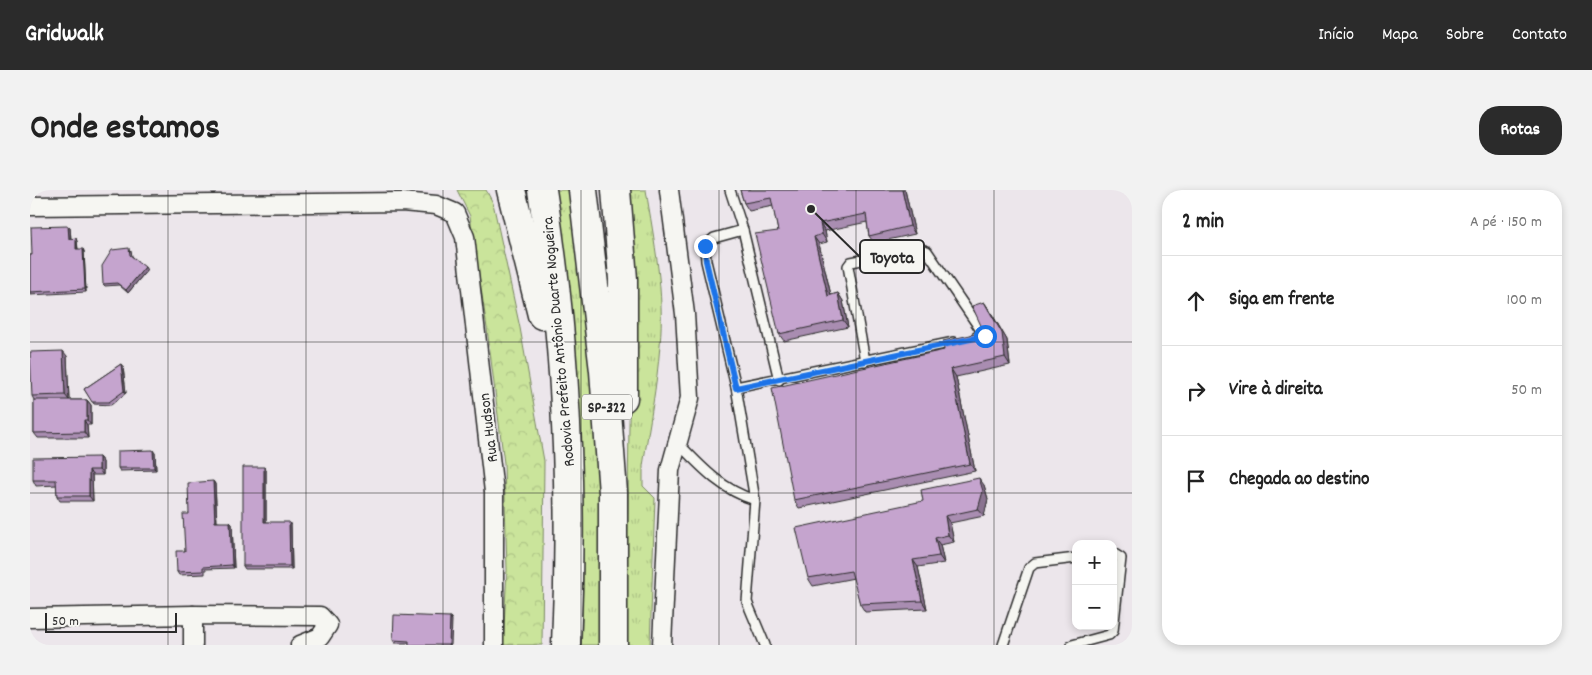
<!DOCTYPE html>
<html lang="pt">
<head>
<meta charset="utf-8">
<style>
	:root { --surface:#fff; --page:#f2f2f2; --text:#222; --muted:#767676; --line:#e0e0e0; --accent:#2b2b2b }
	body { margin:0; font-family:Dekko,sans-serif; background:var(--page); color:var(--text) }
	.controls { position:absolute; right:15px; bottom:15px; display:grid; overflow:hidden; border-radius:10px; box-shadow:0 2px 8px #0003 }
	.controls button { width:45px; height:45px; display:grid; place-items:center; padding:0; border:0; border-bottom:1px solid var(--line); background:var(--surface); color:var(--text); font:25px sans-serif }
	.scale { position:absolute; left:15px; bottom:12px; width:132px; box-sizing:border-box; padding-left:5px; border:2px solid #2b2b2b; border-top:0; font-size:14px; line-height:18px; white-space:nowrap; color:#2b2b2b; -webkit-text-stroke:4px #f6f6f2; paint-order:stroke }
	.stop { position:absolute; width:15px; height:15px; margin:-11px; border:4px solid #1a73e8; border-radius:50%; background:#fff }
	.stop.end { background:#1a73e8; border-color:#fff; box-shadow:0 1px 5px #0008 }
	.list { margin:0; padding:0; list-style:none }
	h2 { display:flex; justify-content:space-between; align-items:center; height:65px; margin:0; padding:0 20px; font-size:21px }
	h2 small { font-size:16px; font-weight:400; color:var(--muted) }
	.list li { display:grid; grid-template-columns:32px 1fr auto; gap:15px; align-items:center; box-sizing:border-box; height:90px; padding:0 20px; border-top:1px solid var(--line) }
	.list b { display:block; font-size:19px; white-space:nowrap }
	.list em { font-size:16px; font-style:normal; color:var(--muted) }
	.icon { flex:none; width:28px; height:28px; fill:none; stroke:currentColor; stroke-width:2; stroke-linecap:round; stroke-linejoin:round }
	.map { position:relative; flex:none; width:1102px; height:455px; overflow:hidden; border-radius:20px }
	header { display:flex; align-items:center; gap:30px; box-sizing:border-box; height:70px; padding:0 25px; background:var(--accent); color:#fff }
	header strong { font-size:24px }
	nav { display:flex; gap:28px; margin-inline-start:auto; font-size:18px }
	.intro { display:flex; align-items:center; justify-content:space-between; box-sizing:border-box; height:120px; padding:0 30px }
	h1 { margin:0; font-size:35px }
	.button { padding:12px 22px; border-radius:20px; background:var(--accent); color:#fff; font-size:18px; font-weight:700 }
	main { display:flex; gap:30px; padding:0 30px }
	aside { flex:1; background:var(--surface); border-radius:20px; box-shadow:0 2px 8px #0003 }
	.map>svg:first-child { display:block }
	.grass { fill:url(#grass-tufts); stroke:#7a8863 }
	.forest { fill:url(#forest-crowns); stroke:#7a8863 }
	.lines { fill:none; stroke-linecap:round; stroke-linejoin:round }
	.service-casing { stroke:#2b2b2b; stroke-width:12 }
	.minor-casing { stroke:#2b2b2b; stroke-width:21 }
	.motorway-casing { stroke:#2b2b2b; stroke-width:31 }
	.service { stroke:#f6f6f2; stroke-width:9 }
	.minor { stroke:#f6f6f2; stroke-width:18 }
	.motorway { stroke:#f6f6f2; stroke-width:28 }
	.wall { fill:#a98db1; stroke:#2b2b2b }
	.shaded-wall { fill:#8a7390; stroke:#2b2b2b }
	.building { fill:#c5a4ce; stroke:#2b2b2b }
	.route { stroke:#1a73e8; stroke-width:6 }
	.grid { fill:none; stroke:#2b2b2b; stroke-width:1; stroke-opacity:0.55 }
	.labels { text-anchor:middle; stroke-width:4; stroke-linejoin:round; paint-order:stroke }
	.shield { fill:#f6f6f2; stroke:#686867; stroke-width:1 }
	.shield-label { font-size:15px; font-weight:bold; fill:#2b2b2b }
	.street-label { font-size:16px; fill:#2b2b2b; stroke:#f6f6f2 }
	.leader { fill:none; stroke:#2b2b2b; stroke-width:2 }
	.callout-dot { fill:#2b2b2b; stroke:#f6f6f2; stroke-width:2 }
	.callout { fill:#f6f6f2; stroke:#2b2b2b; stroke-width:2 }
	.callout-label { font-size:18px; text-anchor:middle; font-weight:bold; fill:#2b2b2b }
</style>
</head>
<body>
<header>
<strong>Gridwalk</strong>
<nav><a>Início</a><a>Mapa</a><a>Sobre</a><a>Contato</a></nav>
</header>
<div class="intro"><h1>Onde estamos</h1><a class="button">Rotas</a></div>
<main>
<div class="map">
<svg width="1102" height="455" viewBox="0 0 1102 455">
	<defs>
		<pattern id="grass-tufts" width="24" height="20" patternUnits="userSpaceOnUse" patternTransform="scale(1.25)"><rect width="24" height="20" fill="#cae49b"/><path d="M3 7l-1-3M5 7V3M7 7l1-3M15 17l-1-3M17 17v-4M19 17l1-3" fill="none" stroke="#aec486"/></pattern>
		<pattern id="forest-crowns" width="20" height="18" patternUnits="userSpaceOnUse" patternTransform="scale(1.25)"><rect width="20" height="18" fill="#cae49b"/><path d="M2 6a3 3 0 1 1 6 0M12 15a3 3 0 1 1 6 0" fill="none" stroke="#aec486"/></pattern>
	</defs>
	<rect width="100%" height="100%" fill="#ece6eb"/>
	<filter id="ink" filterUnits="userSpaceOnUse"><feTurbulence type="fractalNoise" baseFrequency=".02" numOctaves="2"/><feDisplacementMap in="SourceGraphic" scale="10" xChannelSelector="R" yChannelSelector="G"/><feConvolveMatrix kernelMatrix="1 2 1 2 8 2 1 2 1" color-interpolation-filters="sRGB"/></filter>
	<g filter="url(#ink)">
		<g class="grass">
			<path d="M526,0h18l26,276 2,179h-21c3,-45 2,-91 1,-137 -3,-108 -12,-211 -26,-318z"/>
			<path d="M595,0h21c8,50 19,104 14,155 -3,41 -11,81 -17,121v20l12,12 -5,147h-24l4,-291z"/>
		</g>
		<polygon class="forest" points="427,0 456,0 463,13 490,138 514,271 512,455 473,455 477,380 474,273 457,138 440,26"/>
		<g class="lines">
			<defs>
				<g id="service">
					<polyline points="700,0 713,40 749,190"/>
					<polyline points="835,171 818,76 821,72 891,59 897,61 955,146 946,147"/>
					<polyline points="706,197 924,152"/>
					<path d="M648,253c23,24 44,47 77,57l-19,-113 -30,-126 -1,-15 9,-8 29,-8"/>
					<polyline points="725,310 717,412 735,455"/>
					<polyline points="973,455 999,378 1005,373 1046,368"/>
					<polyline points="1042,455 1079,445 1083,441 1091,368 1083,363"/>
				</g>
				<g id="minor">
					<polyline points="0,16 372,12 406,15 425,23 435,47 464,302 464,455"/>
					<polyline points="163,425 163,455"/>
					<polyline points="0,428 163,425 290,426 298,435 290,447 270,455"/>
					<polyline points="632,455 640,280 660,208 655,124 639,0"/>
				</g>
				<g id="motorway">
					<polyline points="481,0 512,125"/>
					<path d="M512,0c24,150 31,304 24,455"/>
					<polyline points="553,0 574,181 583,303 583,455"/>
					<polyline points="586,0 593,89 593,208"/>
				</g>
			</defs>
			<use href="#service" class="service-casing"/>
			<use href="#minor" class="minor-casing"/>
			<use href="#motorway" class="motorway-casing"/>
			<use href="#service" class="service"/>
			<use href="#minor" class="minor"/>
			<use href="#motorway" class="motorway"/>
		</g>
		<g class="wall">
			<polygon points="710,0 875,0 885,44 844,53 839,46 837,32 795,41 797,52 789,54 801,105 808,103 813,111 818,137 754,151 749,144 748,41 743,16 719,21 714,13"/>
			<polygon points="40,38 41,49 47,51 48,59 54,61 56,102 0,105 0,65 2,65"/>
			<polygon points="101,61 102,66 117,80 98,103 89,95 75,96 73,94"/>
			<polygon points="954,112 959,119 977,150 980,175 926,187 945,281 769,318 764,310 914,160 954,142"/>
			<polygon points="37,166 39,210 57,210 61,215 61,235 57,235 58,248 8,248 4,243 4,210 2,206"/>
			<polygon points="91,174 93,177 96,203 81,215 64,214 54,199"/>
			<polygon points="125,263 126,280 90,281 88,278"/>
			<polygon points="69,267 73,272 73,285 62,285 63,311 30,311 27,306 27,295 6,296 3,290"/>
			<polygon points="236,280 236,332 261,335 262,379 215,379 213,376"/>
			<polygon points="183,291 185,294 187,332 202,334 204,378 175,379 175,384 149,385 147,382 155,361 159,324"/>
			<polygon points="954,295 958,309 954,326 920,333 924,352 910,355 914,373 888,377 897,419 835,422 830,414 824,388 783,396 778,388 893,311"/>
			<polygon points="420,427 422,430 379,453 365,453 363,450"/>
		</g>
		<g class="shaded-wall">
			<polygon points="872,0 875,0 885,44 880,36"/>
			<polygon points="790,33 795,41 797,52 792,44"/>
			<polygon points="38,36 40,38 41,51 39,49"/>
			<polygon points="784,47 789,54 803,114 798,106"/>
			<polygon points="46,48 47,51 48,62 46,59"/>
			<polygon points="53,59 54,61 56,102 55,99"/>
			<polygon points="115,77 117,80 98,103 96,100"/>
			<polygon points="808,103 813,111 818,137 813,130"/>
			<polygon points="954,112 959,119 977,150 980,175 975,167"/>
			<polygon points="33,161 37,166 39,210 35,205"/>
			<polygon points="91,174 93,177 96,203 94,201"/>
			<polygon points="921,179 926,187 945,281 940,274"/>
			<polygon points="57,210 61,215 61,235 57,230"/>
			<polygon points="54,230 57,235 58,248 54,242"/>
			<polygon points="123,260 125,263 126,280 124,278"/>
			<polygon points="69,267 73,272 73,285 69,280"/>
			<polygon points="234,277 236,280 236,335 234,332"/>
			<polygon points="59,280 62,285 63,311 59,306"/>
			<polygon points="949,288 954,295 958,309 954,326 948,319"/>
			<polygon points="183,291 185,294 187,335 185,332"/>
			<polygon points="915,326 920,333 924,352 918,345"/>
			<polygon points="200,332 202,334 204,378 202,375"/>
			<polygon points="259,332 261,335 262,379 260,376"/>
			<polygon points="905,348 910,355 914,373 909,366"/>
			<polygon points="883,370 888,377 897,419 892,411"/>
			<polygon points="420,427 422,430 421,455 419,455"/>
		</g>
		<g class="building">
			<polygon points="710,0 872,0 880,36 839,46 836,24 790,33 792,44 784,47 798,106 808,103 813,130 749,144 725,44 748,41 741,8 714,13"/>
			<polygon points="38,36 39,49 46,48 46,59 53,59 55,99 0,102 0,65 2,65 1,37"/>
			<polygon points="99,58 100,65 115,77 96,100 87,93 73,94 72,76 82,60"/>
			<polygon points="954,112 972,143 975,167 921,179 940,274 764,310 742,198 914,160 913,151 954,142 942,116"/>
			<polygon points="33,161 35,205 2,206 0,162"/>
			<polygon points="91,174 94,201 79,212 62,212 54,199"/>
			<polygon points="4,210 57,210 57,230 54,230 54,242 4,243"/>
			<polygon points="123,260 124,278 88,278 88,261"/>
			<polygon points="69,267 69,280 59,280 59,306 27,306 26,290 3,290 3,268"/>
			<polygon points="213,277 234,277 234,332 259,332 260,376 213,376"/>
			<polygon points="949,288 953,301 948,319 915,326 918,345 905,348 909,366 883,370 892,411 830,414 821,381 778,388 766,338 893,311 891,300"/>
			<polygon points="183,291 185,332 200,332 202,375 173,377 173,381 147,382 146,361 155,361 153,324 159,324 158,293"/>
			<polygon points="364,425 420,427 419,455 379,455 379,451 363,450"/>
		</g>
	</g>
	<g class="lines" filter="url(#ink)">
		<polyline class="route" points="675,56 676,71 706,198 955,146"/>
	</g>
	<path class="grid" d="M138,0v455M276,0v455M413,0v455M551,0v455M689,0v455M826,0v455M964,0v455M0,152h1102M0,303h1102"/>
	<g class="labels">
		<rect class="shield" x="552" y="204.5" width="50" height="25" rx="4"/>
		<g class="shield-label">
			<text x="577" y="222">SP-322</text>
		</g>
		<g class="street-label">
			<text transform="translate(527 152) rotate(-95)" y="6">Rodovia Prefeito Antônio Duarte Nogueira</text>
			<text transform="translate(457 238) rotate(-97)" y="6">Rua Hudson</text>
		</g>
	</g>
	<path class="leader" d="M781 19L830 67"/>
	<circle class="callout-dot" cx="781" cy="19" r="5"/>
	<rect class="callout" x="830" y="50" width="64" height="33" rx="5"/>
	<g class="callout-label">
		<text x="862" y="73">Toyota</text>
	</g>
</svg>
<div class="controls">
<button>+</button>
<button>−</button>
</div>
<div class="scale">50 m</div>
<div class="stop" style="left:955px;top:146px"></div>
<div class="stop end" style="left:675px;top:56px"></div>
</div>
<aside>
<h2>2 min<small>A pé · 150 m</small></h2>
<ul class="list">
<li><svg class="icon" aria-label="ahead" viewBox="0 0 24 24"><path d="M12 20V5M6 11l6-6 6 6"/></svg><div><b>Siga em frente</b></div><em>100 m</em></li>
<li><svg class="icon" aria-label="right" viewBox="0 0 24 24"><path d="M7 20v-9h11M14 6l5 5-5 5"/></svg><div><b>Vire à direita</b></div><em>50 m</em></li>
<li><svg class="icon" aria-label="arrive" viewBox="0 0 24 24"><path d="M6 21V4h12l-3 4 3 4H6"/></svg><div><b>Chegada ao destino</b></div></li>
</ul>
</aside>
</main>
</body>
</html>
